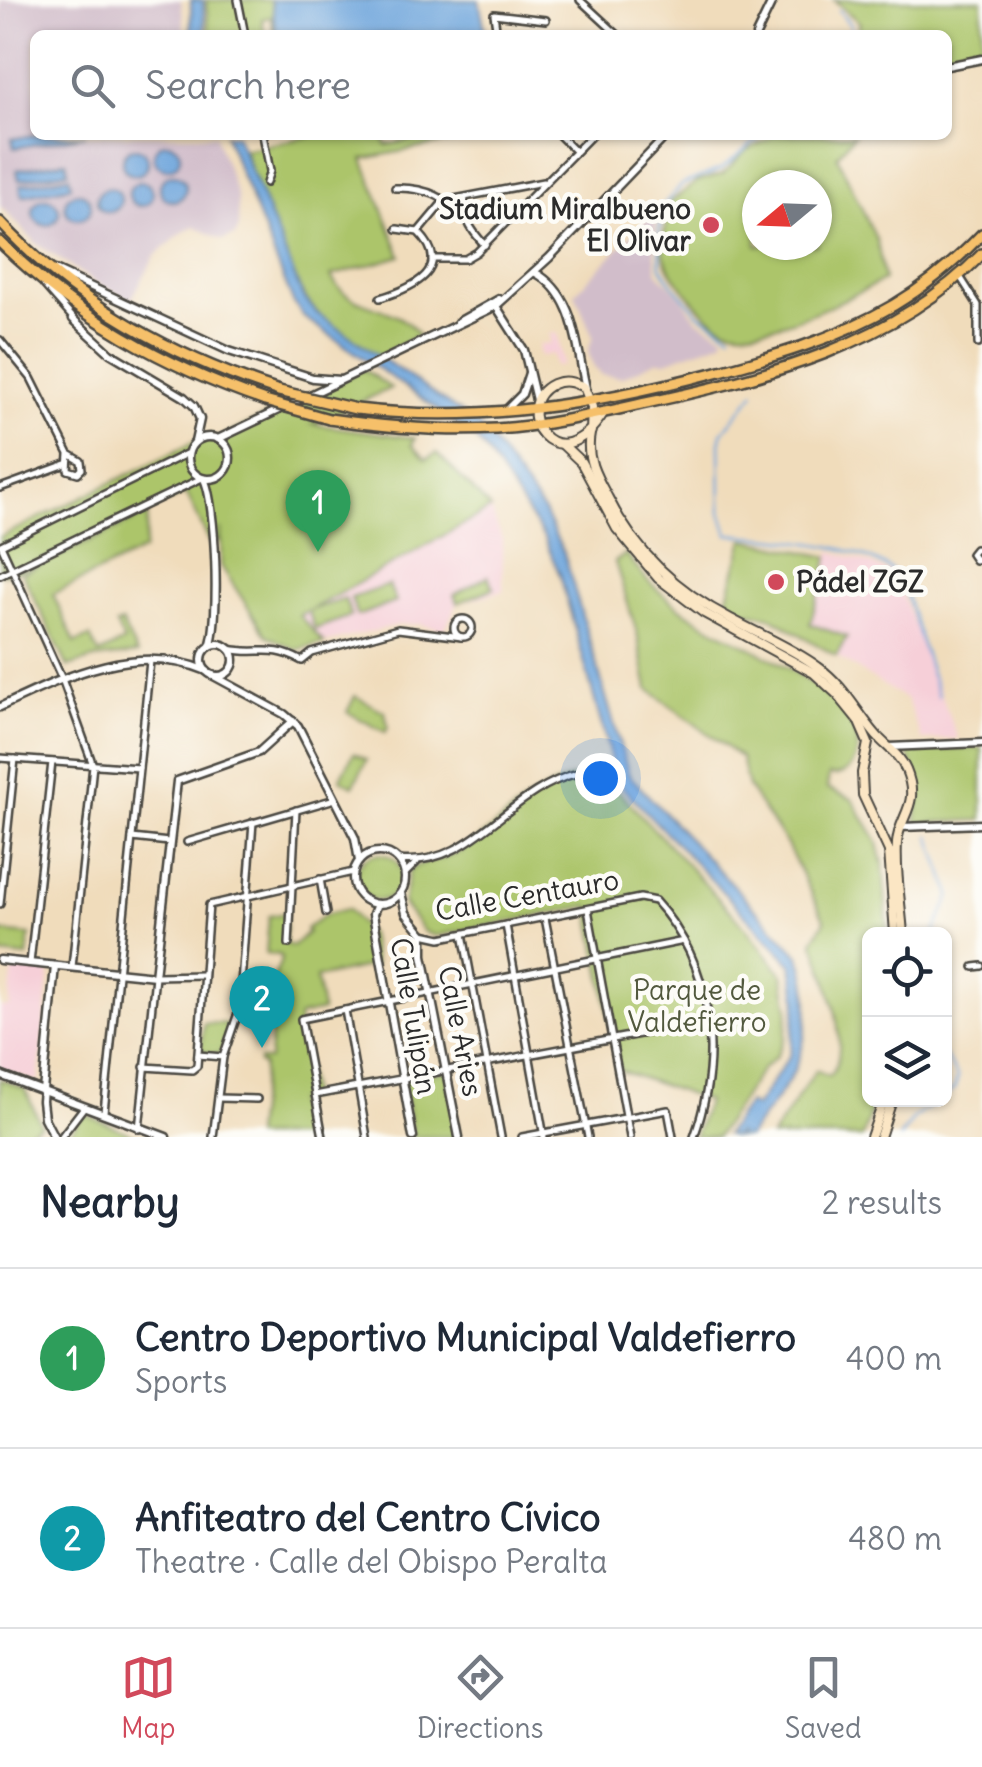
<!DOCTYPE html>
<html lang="en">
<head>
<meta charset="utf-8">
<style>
	:root { --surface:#fff; --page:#f2f2f3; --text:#1f2937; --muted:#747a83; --line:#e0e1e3; --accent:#d1495b }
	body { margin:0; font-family:Delius,sans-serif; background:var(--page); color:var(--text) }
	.controls { position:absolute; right:30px; bottom:30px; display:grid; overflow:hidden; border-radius:15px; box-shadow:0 2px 8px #0004 }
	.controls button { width:90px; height:90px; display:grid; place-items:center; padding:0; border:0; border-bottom:2px solid var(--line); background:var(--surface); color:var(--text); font:50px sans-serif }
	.compass { position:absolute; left:742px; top:170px; width:90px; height:90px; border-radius:50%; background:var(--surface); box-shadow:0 2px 8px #0004; rotate:251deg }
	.you { position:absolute; left:600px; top:778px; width:35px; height:35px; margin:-25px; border:8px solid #fff; border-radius:50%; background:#1a73e8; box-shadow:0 0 0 15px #1a73e833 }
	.badge { display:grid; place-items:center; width:65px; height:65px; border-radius:50%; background:var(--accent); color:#fff; font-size:32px; font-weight:700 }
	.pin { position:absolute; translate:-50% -82px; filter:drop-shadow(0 2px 5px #0008) }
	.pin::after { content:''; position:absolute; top:52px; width:35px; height:30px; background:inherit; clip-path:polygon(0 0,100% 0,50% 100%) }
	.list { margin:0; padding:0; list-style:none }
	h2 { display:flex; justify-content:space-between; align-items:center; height:130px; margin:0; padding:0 40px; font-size:42px }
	h2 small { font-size:32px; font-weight:400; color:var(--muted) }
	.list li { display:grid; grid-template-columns:65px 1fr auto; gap:30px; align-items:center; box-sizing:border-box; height:180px; padding:0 40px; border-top:2px solid var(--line) }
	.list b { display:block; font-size:38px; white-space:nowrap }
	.list p { margin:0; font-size:32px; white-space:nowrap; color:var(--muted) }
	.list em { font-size:32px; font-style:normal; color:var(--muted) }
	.icon { flex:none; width:55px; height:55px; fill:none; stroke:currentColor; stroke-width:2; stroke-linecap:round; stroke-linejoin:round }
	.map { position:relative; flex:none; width:982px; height:1137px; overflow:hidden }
	.search { position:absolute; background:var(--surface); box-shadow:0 2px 8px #0004; left:30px; right:30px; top:30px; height:110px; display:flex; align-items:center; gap:25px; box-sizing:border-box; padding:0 35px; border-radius:15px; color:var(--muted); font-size:38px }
	.sheet { height:490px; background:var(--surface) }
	nav { display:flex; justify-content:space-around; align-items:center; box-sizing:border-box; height:140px; border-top:2px solid var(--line); background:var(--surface); font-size:28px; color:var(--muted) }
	nav a { display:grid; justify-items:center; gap:5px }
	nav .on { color:var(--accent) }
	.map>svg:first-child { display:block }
	.built { fill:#f6cfd8 }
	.industrial { fill:#d1bdca }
	.green { fill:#acc56b; stroke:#6c784b; stroke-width:2.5; fill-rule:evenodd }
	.water { fill:#6ea5dc; stroke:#4c6884; stroke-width:2.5 }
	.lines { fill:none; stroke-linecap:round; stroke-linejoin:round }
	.stream { stroke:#6ea5dc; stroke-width:2.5 }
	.minor-casing { stroke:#494641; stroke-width:10 }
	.tertiary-casing { stroke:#494641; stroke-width:11 }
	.secondary-casing { stroke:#494641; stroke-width:12 }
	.primary-casing { stroke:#494641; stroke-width:14 }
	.minor { stroke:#fff; stroke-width:5 }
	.tertiary { stroke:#fff; stroke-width:6 }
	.secondary { stroke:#fbe6c4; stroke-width:8 }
	.primary { stroke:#f6c06b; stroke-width:9 }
	.primary-bridge-casing { stroke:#494641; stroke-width:14; stroke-linecap:butt }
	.primary-bridge { stroke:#f6c06b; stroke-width:9 }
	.poi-dot { fill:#d1495b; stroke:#fdfcf7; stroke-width:4 }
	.labels { text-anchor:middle; stroke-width:9; stroke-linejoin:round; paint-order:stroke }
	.poi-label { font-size:28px; font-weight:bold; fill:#2b2b2b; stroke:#fdfcf7; text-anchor:end }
	.street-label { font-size:28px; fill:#2b2b2b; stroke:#fdfcf7 }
	.park-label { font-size:28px; fill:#52593e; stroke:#fdfcf7 }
</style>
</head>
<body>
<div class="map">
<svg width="982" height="1137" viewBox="0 0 982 1137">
	<rect width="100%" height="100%" fill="#fdfcf7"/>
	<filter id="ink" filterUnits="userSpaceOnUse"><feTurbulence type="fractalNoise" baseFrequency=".01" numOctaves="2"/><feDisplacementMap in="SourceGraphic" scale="20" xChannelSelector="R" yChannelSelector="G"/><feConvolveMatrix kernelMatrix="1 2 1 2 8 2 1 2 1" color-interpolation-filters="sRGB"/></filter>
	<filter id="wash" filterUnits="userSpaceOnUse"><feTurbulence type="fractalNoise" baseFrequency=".0048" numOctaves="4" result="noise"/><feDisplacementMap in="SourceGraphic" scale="40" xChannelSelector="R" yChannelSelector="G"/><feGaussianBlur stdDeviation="2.25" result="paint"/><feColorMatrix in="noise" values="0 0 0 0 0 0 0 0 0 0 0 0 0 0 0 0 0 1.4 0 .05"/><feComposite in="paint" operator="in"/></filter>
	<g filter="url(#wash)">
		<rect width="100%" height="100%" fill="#f0dcbb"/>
		<g class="built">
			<polygon points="557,333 563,365 555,367 553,354 540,356 538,345 551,343 549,334"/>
			<polygon points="491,509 502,539 503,591 458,603 444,630 418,624 399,625 324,643 299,616"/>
			<polygon points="831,551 872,564 895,576 958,739 922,740 907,700 836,656 846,637 809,625"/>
			<polygon points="13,966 50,970 38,1082 0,1069 0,1007 9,1007"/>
		</g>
		<g class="industrial">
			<polygon points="0,0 181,0 185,35 35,35 35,135 215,135 237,195 239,228 235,236 222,240 194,226 182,233 155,256 131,300 96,283 37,244 0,206"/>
			<polygon points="658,208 654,240 657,272 682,298 696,319 724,335 723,341 666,361 657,361 621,377 601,375 593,366 588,351 593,337 575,293"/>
		</g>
		<g class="green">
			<polygon points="206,0 271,0 277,35 274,35 271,17 262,19 265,35 209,35"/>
			<polygon points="834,0 982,0 982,44 947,51 947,35 856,35 860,23"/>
			<path d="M315,135h68l3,10 51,-10h49l-123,24 38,97 -70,20c16,36 67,26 87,59l-41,23c-20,-16 -46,-30 -63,-49 -29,-33 -55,-116 -70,-159z"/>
			<path d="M776,135h78l-17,21 40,85 7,39c-38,19 -103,53 -146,50 -22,-1 -37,-21 -50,-36 -32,-38 -27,-44 -18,-92l28,-21 25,-7 21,-22zM817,185v60h-60v-60z"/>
			<polygon points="363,369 391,388 312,424 415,438 412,445 426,459 437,453 491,509 310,610 345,599 351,616 315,629 308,611 299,615 324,643 296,650 266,635 221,566 221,529 219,541 209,541 186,493 17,572 0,574 0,537 199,440 218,439"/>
			<polygon points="148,514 144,550 53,594 75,643 90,637 99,654 124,642 116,625 122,623 137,654 94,659 68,667 22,573"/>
			<polygon points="744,539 829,557 810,624 847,637 836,656 769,616 725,607"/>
			<path d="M626,554c19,28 46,50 74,67 39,24 183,78 154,141 -5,11 -14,14 -25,13l-2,13 25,11 25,41 6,23 5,71h-18v166h5l-13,37h-91l45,-67 13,6c26,-25 -5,-106 -16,-135l12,-20 -39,-78 -38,-56 -7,-29 -93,-69 -11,-56 -22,-71z"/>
			<polygon points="488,576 494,588 458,603 454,595"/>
			<polygon points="389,585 396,602 357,616 351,598"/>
			<polygon points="355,696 385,712 388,728 385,732 347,712"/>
			<polygon points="982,748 982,820 916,823 920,787 907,751"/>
			<polygon points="354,753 367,760 353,786 340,779"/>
			<path d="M580,775l8,15 22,-8 135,145 38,48 6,34 -4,29 -9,19 -14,12 -46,68h-22l13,-36 -88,-31 -30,-164 -154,30 -11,-4 -21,-28 6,-32 5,-5c17,-7 37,-8 52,-19 43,-30 61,-57 114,-73z"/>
			<circle cx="379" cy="877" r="23"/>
			<path d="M348,909l21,25 6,31 -59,13 6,33 -23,5 -1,4 13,78 -15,4 7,35h-49c1,-27 8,-45 9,-72l-4,-1v-4h10l3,-41 -4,-3 4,-34 10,-24 -2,-3 -14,-1 3,-38 17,-3 -1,31 8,2 15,-14 -2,-3 18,-14z"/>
			<polygon points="1,932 30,935 27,957 0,954"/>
			<polygon points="204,1023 233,1024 220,1054 200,1052"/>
			<polygon points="448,1071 459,1137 413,1137 402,1078"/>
			<polygon points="0,1079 25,1089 41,1125 26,1133 28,1137 0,1137"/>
			<polygon points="84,1114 136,1136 139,1137 67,1137"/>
		</g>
		<g class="water">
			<polygon points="191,0 203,0 205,35 191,35"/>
			<polygon points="271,0 479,0 486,35 277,35"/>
			<polygon points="35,135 85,135 14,148 12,139"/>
			<path d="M225,135h11l67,161 14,17 160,111 17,20 50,68 20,42 65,221 170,180c14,31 10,77 -2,109 -10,25 -33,50 -49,73h-13l3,-5 -5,5 -8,-2 23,-32 7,4 35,-52 7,-55 -5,-36 -169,-176 -9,-18 -54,-195 -17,-39 -57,-85 -10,-12 -45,-34 -126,-87 -12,-16z"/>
			<circle cx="167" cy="156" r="13"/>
			<circle cx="135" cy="162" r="13"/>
			<polygon points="66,161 68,171 19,180 17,170"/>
			<circle cx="173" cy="188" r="13"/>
			<polygon points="69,176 71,186 22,196 20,185"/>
			<circle cx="141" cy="194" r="12"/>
			<circle cx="109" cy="200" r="12"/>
			<circle cx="78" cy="206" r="13"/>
			<circle cx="46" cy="212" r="13"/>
		</g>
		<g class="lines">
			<g class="stream">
				<polyline points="839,10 851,26 850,35"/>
				<polyline points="731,334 699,314 673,285 661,267 659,232 664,204 683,184 721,169 758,139"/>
				<path d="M755,392l-33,41 -2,10 1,69 7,22c51,6 134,7 173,44l37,118"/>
				<polyline points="930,836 951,895 934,934"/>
				<polyline points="944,1055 958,1078 954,1089 944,1096"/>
				<polyline points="900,1137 915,1117 939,1100"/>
			</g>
		</g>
	</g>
	<g filter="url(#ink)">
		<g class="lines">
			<defs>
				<g id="minor">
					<polyline points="238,0 245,35"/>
					<polyline points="580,0 618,35"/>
					<polyline points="497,35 494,14 546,20"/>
					<polyline points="263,135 270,171 266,183"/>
					<polyline points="559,135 575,151"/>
					<path d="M395,188c29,-1 52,8 71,31"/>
					<path d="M465,198c-4,18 7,34 20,47"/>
					<polyline points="418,232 444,201 543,182"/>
					<polyline points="432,259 465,259 477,252 592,135"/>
					<polyline points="959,275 978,305 978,344"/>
					<polyline points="44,285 73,318"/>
					<path d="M380,298c33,-10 75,-29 38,-66l-21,-3"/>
					<polyline points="0,340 31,378 69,454 68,470 78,473 82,469 81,461 69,454"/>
					<polyline points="0,488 66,464"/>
					<polyline points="982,551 975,549 971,554 975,560 982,558"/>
					<polyline points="0,575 202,478"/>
					<circle cx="463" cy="628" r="9"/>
					<path d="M229,649c31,7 40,-6 73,12l10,-8 86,-24 64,8"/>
					<polyline points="0,758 139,768"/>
					<polyline points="132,838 169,842"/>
					<polyline points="187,842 335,799"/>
					<path d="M399,860c74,8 107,-69 179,-87"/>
					<polyline points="405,874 417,862"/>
					<polyline points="320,879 326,913"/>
					<polyline points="0,904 15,759"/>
					<polyline points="588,909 630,1137"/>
					<polyline points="545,918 588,1137"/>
					<polyline points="506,925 544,1137"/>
					<path d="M423,934l18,4 199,-40 15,3c59,64 68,156 39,236"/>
					<polyline points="463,934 501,1137"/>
					<polyline points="289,944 296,810"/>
					<polyline points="30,963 52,762"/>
					<polyline points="72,967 93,765 62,679 1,545 188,453"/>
					<polyline points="974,967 982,966"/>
					<polyline points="345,1010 367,1137"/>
					<polyline points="198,1055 223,1057"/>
					<polyline points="144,1067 192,1070 197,1066 209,905 353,872"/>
					<polyline points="315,1095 709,1021"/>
					<polyline points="218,1098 257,1099"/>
					<polyline points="104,1112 150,661"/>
					<polyline points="139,1129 155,976 203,975"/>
					<polyline points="61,1137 84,1107"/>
					<polyline points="213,1137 223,1057 239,1010 253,822"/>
					<polyline points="323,1137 301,1019 684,941"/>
					<polyline points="522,1137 668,1110 673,1137"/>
				</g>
				<g id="tertiary">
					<polyline points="756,35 773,0"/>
					<polyline points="947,66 982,59"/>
					<polyline points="55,270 229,351 313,378 340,380"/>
					<path d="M534,272c42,22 42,74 52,116"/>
					<polyline points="496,306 524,350 536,400"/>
					<polyline points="73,319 110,353 184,397 194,406 200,419 195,442"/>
					<polyline points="458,322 499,299"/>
					<polyline points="508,408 522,394 529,373"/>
					<circle cx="209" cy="458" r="21"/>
					<polyline points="218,439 496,306 549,258 667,135"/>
					<path d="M204,479c12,23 16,143 6,167"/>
					<circle cx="218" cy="660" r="16"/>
					<polyline points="212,675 284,714 298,726 355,838 359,861"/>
					<path d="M0,707c64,-30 136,-66 207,-36"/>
					<polyline points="889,747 982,743"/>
					<polyline points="901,827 982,824"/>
					<circle cx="379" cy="878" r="26"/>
					<polyline points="401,893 406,913 423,934 423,955 459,1137"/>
					<polyline points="377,904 373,914 413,1137"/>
					<polyline points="0,960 155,976 177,781 259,752 293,721"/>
					<polyline points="0,1075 166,1137"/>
					<polyline points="54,1137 44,1118 42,1101 55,966"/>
				</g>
				<g id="secondary">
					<path d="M591,431l1,-24 -8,-20c-11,-5 -20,-8 -31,-3 -46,22 3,104 51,28"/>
					<path d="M590,434c-5,24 7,44 18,64 27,54 70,94 123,121 29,16 60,28 87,48 27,19 38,45 59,69 11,12 23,19 29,34 15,36 -7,45 -9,73 -2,29 4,62 6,91"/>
					<polyline points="562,444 581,462 617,529 658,578 704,613 814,673 837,694 858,720 868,743 862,773 863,795 889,851 895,934"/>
					<polyline points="871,1137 884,1100"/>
					<polyline points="880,1137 892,1100"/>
				</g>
				<g id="primary">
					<path d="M0,222c76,82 174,135 279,169"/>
					<path d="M0,242c76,75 164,124 265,159"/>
					<path d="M356,409c124,14 234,-4 353,-35 64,-17 127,-35 185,-69 32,-19 62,-44 88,-71"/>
					<path d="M329,419c56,8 111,13 167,10 50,-3 101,-15 150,-26 120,-26 248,-58 336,-149"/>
				</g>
			</defs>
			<use href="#minor" class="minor-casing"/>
			<use href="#tertiary" class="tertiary-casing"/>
			<use href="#secondary" class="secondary-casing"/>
			<use href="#primary" class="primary-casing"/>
			<use href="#minor" class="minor"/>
			<use href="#tertiary" class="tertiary"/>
			<use href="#secondary" class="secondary"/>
			<use href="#primary" class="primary"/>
			<defs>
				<g id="primary-bridge">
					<polyline points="279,391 356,409"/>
					<polyline points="265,401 329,419"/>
				</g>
			</defs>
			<use href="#primary-bridge" class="primary-bridge-casing"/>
			<use href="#primary-bridge" class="primary-bridge"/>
		</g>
	</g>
	<g class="poi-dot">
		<circle cx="711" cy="225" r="10"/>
		<circle cx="776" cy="582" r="10"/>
	</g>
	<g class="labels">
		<g class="poi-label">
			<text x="691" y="219">Stadium Miralbueno<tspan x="691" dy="32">El Olivar</tspan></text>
			<text x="796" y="592" text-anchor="start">Pádel ZGZ</text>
		</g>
		<g class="street-label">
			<text transform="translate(527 895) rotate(-10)" y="10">Calle Centauro</text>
			<text transform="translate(414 1016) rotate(80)" y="10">Calle Tulipán</text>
			<text transform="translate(461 1031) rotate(79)" y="10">Calle Aries</text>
		</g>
		<g class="park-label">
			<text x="697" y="1000">Parque de<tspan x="697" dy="32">Valdefierro</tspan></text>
		</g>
	</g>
</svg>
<div class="controls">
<button><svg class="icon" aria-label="locate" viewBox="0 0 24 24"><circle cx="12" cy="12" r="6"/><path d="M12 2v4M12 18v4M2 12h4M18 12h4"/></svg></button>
<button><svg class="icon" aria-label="layers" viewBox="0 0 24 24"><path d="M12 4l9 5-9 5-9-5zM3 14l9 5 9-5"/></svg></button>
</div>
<svg class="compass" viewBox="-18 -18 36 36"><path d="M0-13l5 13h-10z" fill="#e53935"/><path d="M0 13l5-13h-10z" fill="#747a83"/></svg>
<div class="you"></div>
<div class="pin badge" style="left:318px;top:552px;background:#2e9e5b">1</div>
<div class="pin badge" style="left:262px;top:1048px;background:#0f9aa8">2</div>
<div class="search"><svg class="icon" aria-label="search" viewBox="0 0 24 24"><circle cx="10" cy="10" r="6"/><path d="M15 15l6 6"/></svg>Search here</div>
</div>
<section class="sheet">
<h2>Nearby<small>2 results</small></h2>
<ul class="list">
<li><span class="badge" style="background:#2e9e5b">1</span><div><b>Centro Deportivo Municipal Valdefierro</b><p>Sports</p></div><em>400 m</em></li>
<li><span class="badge" style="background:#0f9aa8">2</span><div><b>Anfiteatro del Centro Cívico</b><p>Theatre · Calle del Obispo Peralta</p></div><em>480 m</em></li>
</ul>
</section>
<nav>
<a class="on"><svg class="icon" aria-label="map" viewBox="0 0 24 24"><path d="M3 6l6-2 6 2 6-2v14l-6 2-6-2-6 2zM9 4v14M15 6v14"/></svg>Map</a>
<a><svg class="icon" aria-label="directions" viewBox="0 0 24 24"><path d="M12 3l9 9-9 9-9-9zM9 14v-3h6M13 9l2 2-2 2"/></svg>Directions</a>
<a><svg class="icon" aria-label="saved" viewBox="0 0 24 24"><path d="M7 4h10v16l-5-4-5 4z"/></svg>Saved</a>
</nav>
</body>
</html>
